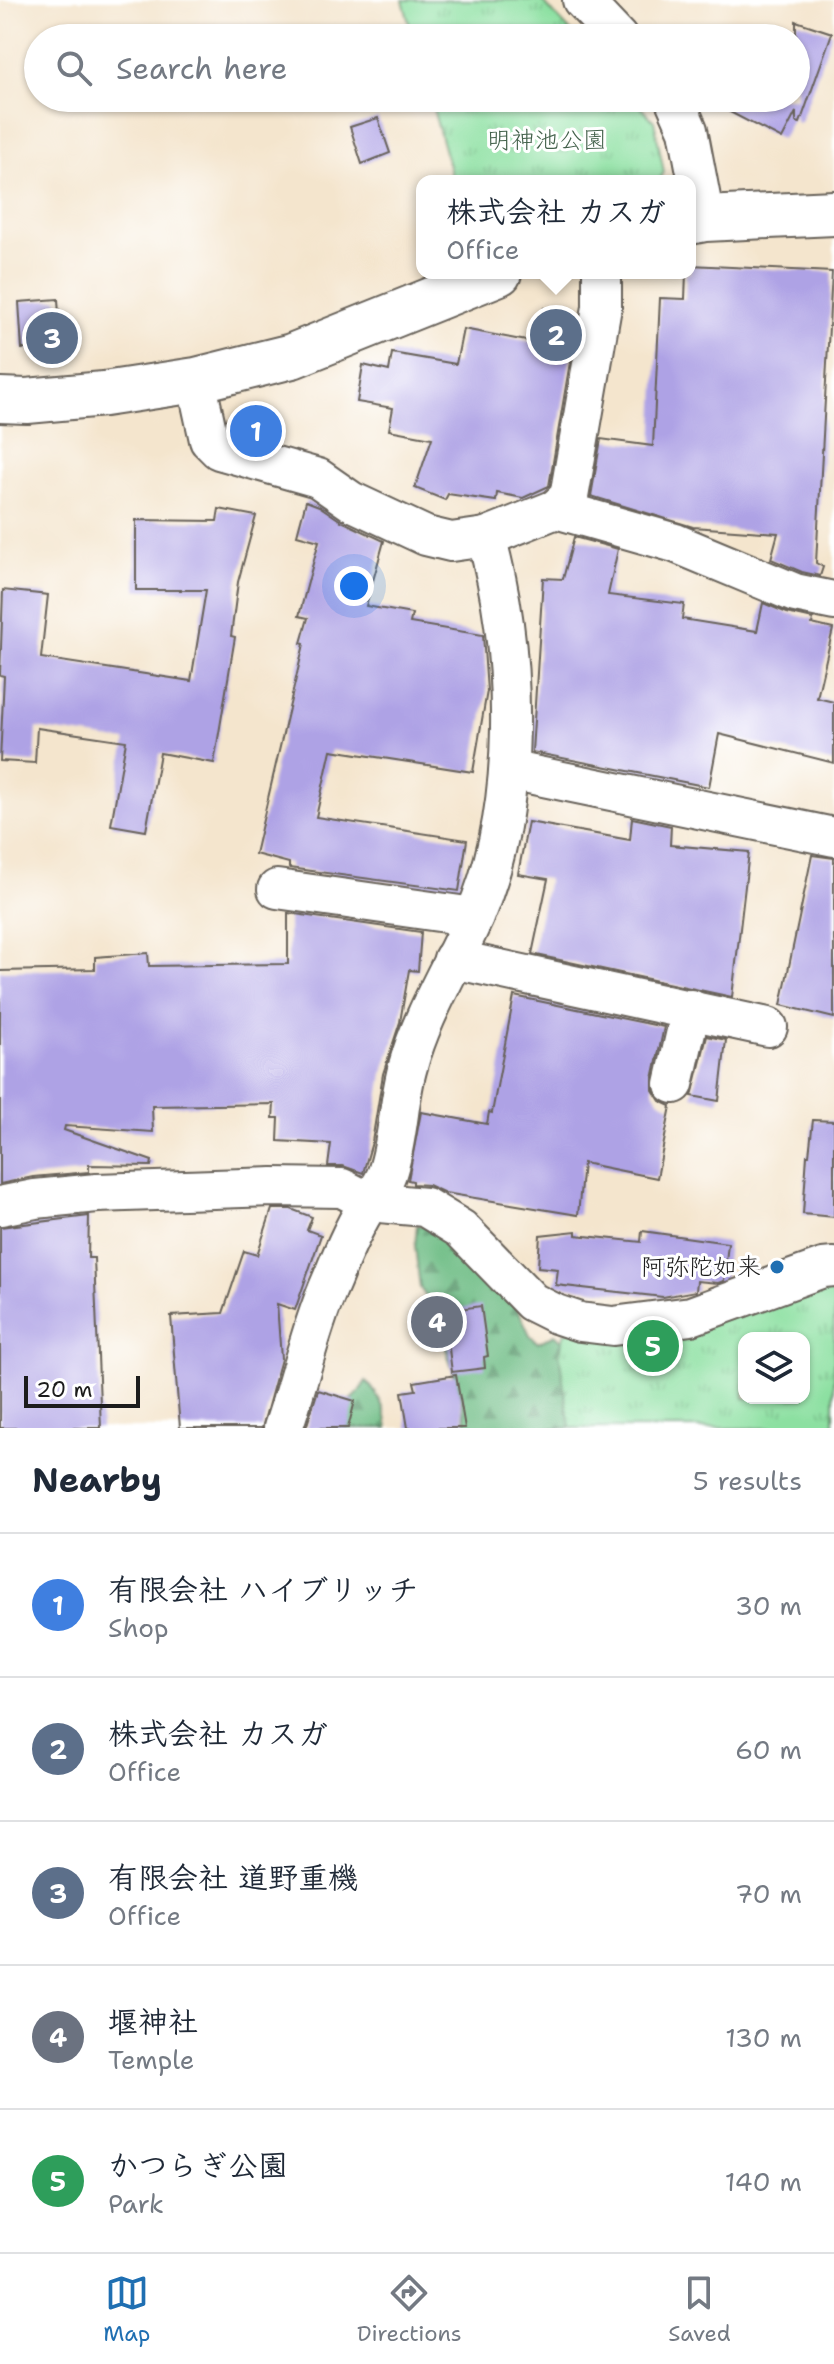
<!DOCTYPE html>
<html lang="en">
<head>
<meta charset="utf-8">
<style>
	:root { --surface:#fff; --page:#f2f2f3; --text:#1f2937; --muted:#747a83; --line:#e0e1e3; --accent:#1f6fb2 }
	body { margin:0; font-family:"Shantell Sans","Klee One",sans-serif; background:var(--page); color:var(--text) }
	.controls { position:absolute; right:24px; bottom:24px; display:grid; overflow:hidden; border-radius:16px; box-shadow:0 2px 6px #0004 }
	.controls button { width:72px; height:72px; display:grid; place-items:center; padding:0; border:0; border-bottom:2px solid var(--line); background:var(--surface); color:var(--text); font:40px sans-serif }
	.scale { position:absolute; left:24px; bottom:20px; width:116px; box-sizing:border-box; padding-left:8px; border:4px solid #1c1c1c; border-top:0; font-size:22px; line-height:28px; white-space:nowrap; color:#1c1c1c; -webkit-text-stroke:6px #fff; paint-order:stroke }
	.you { position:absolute; left:354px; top:586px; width:28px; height:28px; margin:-20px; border:6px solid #fff; border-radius:50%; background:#1a73e8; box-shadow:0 0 0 12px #1a73e833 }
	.badge { display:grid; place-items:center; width:52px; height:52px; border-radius:50%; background:var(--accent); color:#fff; font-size:26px; font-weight:700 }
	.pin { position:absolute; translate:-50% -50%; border:4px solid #fff; box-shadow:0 2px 8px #0006 }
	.popup { position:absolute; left:416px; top:175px; width:280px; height:104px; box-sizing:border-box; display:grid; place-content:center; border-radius:16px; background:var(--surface); filter:drop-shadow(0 2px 6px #0005); font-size:26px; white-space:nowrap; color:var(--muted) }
	.popup b { font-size:30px; color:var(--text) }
	.popup::after { content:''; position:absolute; left:50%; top:100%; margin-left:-16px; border:16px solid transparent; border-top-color:var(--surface) }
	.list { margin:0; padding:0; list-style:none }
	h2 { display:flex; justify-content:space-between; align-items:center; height:104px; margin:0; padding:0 32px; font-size:34px }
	h2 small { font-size:26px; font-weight:400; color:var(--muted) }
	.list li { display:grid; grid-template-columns:52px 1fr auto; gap:24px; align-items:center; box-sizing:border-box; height:144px; padding:0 32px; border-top:2px solid var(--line) }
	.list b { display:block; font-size:30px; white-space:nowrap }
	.list p { margin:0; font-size:26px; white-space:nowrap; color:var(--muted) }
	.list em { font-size:26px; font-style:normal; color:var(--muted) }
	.icon { flex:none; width:44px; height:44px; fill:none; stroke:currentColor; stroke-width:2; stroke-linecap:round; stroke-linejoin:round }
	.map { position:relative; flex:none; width:834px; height:1428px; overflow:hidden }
	.search { position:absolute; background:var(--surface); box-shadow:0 2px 6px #0004; left:24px; right:24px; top:24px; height:88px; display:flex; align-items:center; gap:20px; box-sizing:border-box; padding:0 28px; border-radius:44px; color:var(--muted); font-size:30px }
	.sheet { height:824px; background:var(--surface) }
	nav { display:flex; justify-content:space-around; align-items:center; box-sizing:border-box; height:112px; border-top:2px solid var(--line); background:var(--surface); font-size:22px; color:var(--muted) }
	nav a { display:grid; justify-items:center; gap:4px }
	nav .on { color:var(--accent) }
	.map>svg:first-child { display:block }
	.forest { fill:url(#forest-firs); stroke:#466d52; stroke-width:2; fill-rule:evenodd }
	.park { fill:url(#park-tufts); stroke:#547e5e; stroke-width:2; fill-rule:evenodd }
	.building { fill:#aea2e5 }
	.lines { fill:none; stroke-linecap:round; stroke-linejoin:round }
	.minor-casing { stroke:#68625a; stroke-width:42 }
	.tertiary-casing { stroke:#68625a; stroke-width:48 }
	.minor { stroke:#fff; stroke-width:38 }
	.tertiary { stroke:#fff; stroke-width:44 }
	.poi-dot { fill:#1f6fb2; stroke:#fff; stroke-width:3 }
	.labels { text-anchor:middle; stroke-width:6; stroke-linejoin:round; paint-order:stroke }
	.park-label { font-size:24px; fill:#43614b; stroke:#fff }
	.poi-label { font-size:24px; fill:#1c1c1c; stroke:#fff; text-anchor:end }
</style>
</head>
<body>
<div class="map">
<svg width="834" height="1428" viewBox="0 0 834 1428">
	<defs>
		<pattern id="forest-firs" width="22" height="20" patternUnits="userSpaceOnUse" patternTransform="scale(2)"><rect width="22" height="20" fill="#71be87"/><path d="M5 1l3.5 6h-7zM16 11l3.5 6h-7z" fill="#5c9a6e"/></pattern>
		<pattern id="park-tufts" width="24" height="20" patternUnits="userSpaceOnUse" patternTransform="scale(2)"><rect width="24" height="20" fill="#8ce0a1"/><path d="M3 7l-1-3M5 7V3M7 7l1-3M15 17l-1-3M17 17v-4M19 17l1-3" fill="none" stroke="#78c08a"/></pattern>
	</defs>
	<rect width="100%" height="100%" fill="#fff"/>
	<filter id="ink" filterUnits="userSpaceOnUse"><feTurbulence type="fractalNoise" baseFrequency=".0125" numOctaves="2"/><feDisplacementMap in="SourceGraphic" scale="16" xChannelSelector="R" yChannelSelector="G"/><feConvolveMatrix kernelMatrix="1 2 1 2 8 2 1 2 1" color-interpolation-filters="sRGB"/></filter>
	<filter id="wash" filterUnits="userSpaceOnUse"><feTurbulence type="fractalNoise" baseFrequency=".006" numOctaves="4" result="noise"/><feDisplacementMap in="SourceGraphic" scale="32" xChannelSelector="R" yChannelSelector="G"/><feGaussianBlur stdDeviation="1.8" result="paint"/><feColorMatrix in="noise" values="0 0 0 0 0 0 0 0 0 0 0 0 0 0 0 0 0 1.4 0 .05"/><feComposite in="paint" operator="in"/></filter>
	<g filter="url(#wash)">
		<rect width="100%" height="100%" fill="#f4e5cd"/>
		<g class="forest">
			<path d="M417,1225l15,2 86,82 12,26 8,8 17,-9 10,9 143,14 88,-48 38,119h-367l-5,-28 -29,-93 -13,-19 -5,-42zM744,1338h60v60h-60z"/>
			<path d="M366,1381c13,14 20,28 22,47h-68l38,-35z"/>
		</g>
		<g class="park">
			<polygon points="403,0 541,0 577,38 413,38"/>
			<polygon points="430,98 632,98 654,121 664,172 659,181 453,181"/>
			<path d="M834,1278v150h-264l-11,-75 6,-21zM744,1338h60v60h-60z"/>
		</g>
		<g id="blocks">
			<g class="building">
				<polygon points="796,21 832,33 800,123 796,122 796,112 782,139 703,98 796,98"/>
				<polygon points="378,118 390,153 362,164 350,127"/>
				<polygon points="690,265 832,272 816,563 823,567 820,576 802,572 771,559 778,533 693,527 591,496 601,439 653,446 660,298 685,299 686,273 690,273"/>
				<polygon points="58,299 60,331 53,332 54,347 22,349 19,302"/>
				<polygon points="544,308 578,315 549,486 523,498 497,493 496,501 448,494 445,500 415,488 432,438 389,430 393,408 357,402 363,365 389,371 392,353 456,364 463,329 537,343"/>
				<polygon points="306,501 319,506 341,521 384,541 366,606 412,614 410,623 483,635 487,691 473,772 331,750 316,817 467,840 459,891 289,868 289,863 255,854 304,644 301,643 308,618 299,616 319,541 297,535"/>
				<polygon points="219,509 256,516 238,582 231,636 235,637 214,763 160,753 146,831 111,825 126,741 37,728 35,763 0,761 4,676 0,675 3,590 48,595 41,658 191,681 206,590 136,590 136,520 217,521"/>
				<polygon points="574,537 618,549 608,595 684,604 682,619 757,631 763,603 787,613 813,619 812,624 833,629 817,698 834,702 834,763 719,734 709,787 532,752 543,578 563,579"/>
				<polygon points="632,818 671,826 670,845 749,852 732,997 532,954 548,879 518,874 528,822 630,840"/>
				<polygon points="812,855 834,858 834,1018 781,1005"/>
				<polygon points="288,913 421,932 418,971 409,970 400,1022 383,1074 372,1142 363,1173 343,1166 328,1166 331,1144 278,1141 279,1118 273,1118 274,1104 152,1106 153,1132 65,1126 64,1130 152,1161 151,1166 89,1165 89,1172 33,1177 0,1184 0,971 95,969 95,957 148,953 149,966 288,964"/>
				<polygon points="514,996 664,1027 653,1079 653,1090 660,1101 671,1106 657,1178 583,1163 578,1215 445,1193 428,1185 413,1184 413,1181 408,1180 421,1112 487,1124 489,1112 492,1113"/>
				<polygon points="707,1036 726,1040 719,1101 692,1096"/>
				<polygon points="813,1120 834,1121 834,1217 803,1214 807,1155 809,1155"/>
				<polygon points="272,1209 291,1209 312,1217 307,1230 321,1235 295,1310 277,1304 281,1359 262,1428 180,1428 171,1316 223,1313 244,1251 257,1255"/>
				<polygon points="89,1216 88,1258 94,1258 101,1428 0,1428 0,1227"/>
				<polygon points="576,1231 576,1235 641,1242 642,1231 728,1243 724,1281 718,1283 697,1281 696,1291 663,1297 556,1285 558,1269 538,1267 540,1235"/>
				<polygon points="481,1306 488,1356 484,1357 485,1368 452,1372 444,1311"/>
				<polygon points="456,1375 465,1428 408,1428 402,1392 416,1390 414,1382"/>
				<polygon points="318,1390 355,1401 348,1428 306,1428"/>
			</g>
		</g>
	</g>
	<g filter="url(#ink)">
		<use href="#blocks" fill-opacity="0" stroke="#68625a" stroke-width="2"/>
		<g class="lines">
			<defs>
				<g id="minor">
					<polyline points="582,0 618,38"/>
					<polyline points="674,98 688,130 705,219"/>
					<path d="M196,380l13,60 10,10 99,28 33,23 75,35 25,6 35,-5c32,113 36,271 -12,380 -21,49 -52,97 -66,149 -10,34 -9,72 -21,107 -5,14 -10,18 -18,30 -15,22 -27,51 -37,76 -21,47 -32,100 -49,149"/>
					<polyline points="556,509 675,543 795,593 834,601"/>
					<polyline points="486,537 556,509 569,497 602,307 602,273"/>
					<polyline points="509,770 834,837"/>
					<polyline points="277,889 474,917"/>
					<polyline points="453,959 768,1027"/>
					<polyline points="674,1084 691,1009"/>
					<polyline points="0,1206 35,1199 97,1193 273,1187 342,1188 369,1202 425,1207 461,1229 532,1302 556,1314 580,1322 613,1326 691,1316 823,1268 834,1267"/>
				</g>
				<g id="tertiary">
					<polyline points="690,222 705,219 834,213"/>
					<polyline points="0,400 27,401 104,394 196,380 292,356 499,273"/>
				</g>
			</defs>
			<use href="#minor" class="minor-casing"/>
			<use href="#tertiary" class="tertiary-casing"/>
			<use href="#minor" class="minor"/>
			<use href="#tertiary" class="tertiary"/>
		</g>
	</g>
	<circle class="poi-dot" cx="777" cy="1267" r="8"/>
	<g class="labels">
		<g class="park-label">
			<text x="547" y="148">明神池公園</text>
		</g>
		<g class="poi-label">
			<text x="761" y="1275">阿弥陀如来</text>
		</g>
	</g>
</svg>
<div class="controls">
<button><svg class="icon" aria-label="layers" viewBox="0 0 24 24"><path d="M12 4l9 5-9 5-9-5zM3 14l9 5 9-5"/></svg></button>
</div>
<div class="scale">20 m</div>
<div class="you"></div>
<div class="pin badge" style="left:256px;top:431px;background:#3f7fe0">1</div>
<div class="pin badge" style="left:556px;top:335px;background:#5c6f8a">2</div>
<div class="popup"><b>株式会社 カスガ</b>Office</div>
<div class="pin badge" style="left:52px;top:338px;background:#5c6f8a">3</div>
<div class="pin badge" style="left:437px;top:1322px;background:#6b7280">4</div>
<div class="pin badge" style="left:653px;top:1346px;background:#2e9e5b">5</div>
<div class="search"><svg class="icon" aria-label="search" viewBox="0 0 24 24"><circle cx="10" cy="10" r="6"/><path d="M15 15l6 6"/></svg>Search here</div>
</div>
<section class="sheet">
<h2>Nearby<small>5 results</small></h2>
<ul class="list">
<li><span class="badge" style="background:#3f7fe0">1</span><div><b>有限会社 ハイブリッチ</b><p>Shop</p></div><em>30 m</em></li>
<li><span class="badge" style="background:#5c6f8a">2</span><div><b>株式会社 カスガ</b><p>Office</p></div><em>60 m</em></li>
<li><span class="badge" style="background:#5c6f8a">3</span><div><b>有限会社 道野重機</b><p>Office</p></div><em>70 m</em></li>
<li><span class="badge" style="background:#6b7280">4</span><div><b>堰神社</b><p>Temple</p></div><em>130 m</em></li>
<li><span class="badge" style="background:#2e9e5b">5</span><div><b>かつらぎ公園</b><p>Park</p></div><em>140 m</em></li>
</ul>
</section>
<nav>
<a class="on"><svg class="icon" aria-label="map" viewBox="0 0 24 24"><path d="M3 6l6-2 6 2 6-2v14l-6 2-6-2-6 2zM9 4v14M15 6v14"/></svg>Map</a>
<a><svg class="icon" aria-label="directions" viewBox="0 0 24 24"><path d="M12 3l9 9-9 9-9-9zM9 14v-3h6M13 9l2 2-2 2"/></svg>Directions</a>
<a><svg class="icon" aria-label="saved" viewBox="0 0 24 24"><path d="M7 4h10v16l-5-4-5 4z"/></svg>Saved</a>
</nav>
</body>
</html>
